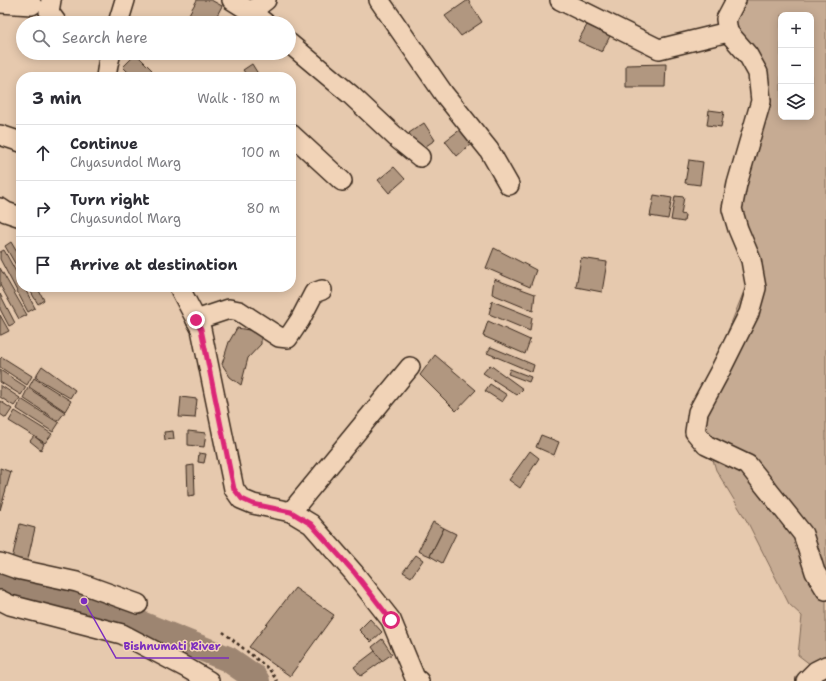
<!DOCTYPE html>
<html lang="en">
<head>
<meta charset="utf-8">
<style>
	:root { --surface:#fff; --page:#f7f7f7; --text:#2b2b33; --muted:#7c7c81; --line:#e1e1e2 }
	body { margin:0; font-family:"Shantell Sans",sans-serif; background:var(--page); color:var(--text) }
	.controls { position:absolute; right:12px; top:12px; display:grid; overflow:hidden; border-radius:8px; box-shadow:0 2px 10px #0003 }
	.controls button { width:36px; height:36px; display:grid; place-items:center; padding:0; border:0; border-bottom:1px solid var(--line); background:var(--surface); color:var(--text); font:20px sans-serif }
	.stop { position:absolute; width:12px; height:12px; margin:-9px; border:3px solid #db2777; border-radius:50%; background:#fff }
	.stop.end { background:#db2777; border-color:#fff; box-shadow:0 1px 4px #0008 }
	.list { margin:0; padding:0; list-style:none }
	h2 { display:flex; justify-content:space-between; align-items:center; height:52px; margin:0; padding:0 16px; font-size:17px }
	h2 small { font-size:13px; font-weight:400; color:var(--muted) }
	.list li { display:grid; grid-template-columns:26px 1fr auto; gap:12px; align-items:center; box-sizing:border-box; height:56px; padding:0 16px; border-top:1px solid var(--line) }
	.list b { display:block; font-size:15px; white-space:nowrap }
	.list p { margin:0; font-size:13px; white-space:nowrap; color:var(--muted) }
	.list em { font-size:13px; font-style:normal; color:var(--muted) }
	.icon { flex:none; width:22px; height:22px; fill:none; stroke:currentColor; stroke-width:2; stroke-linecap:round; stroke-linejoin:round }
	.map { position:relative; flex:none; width:826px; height:681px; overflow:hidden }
	.search { position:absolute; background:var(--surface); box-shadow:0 2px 10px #0003; left:16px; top:16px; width:280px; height:44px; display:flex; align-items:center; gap:10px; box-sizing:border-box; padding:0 14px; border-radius:22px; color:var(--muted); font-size:15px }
	.panel { position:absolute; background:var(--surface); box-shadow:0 2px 10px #0003; left:16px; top:72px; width:280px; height:220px; border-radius:16px }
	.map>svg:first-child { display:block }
	.green { fill:#c6ab93; stroke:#806a58; fill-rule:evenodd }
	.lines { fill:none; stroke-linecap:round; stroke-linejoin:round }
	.river { stroke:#9d8571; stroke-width:26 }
	.building { fill:#b19780; stroke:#3b2a1e }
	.minor-casing { stroke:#3b2a1e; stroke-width:22 }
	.path { stroke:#3b2a1e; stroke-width:2.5; stroke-dasharray:3 3; stroke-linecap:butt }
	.minor { stroke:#f1d3b7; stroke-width:19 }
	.route { stroke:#db2777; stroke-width:5 }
	.leader { fill:none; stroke:#7b2cbf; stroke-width:1.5 }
	.callout-dot { fill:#7b2cbf; stroke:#f1d3b7; stroke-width:1.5 }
	.callout-label { font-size:11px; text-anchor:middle; font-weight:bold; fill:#7b2cbf; stroke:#f1d3b7; stroke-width:3; stroke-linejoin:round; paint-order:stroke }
</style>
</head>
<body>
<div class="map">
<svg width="826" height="681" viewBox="0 0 826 681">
	<rect width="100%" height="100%" fill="#e6c9ae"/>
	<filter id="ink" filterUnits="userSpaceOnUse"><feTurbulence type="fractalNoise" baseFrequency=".025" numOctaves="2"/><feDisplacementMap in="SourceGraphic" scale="8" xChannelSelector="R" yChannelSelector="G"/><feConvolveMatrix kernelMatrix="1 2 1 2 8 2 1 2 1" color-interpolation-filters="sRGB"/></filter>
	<g filter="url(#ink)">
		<path class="green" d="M745,0h81v681h-11l4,-10 -21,-16 4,-39 -13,-12 -41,-81 -32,-53 -14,-48 24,-71 2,-20 18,-45 -9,-50 16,-137 -5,-41 -17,-40zM781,15h30v102h-30z"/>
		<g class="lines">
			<polyline class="river" points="0,581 31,590 84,601 228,659 254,677 257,681"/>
		</g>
		<g class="building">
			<polygon points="197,0 211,0 222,6 213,23 207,23 189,14"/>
			<polygon points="468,0 482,22 461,36 445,16"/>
			<polygon points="587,25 610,36 602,52 578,41"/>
			<polygon points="136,54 152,70 145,77 133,77 123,67"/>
			<polygon points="252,64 260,77 248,77 243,70"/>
			<polygon points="666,64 665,87 626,87 626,65"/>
			<polygon points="709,110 724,112 721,127 707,125"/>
			<polygon points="424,123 435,140 420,150 409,133"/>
			<polygon points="461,129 472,143 457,156 445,141"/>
			<polygon points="689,160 703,162 700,185 685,183"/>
			<polygon points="394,167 405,179 389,193 378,180"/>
			<polygon points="654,195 672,198 668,219 650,216"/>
			<polygon points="675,196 684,197 681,214 685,215 684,222 671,220"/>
			<polygon points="11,242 21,259 21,274 5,246"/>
			<polygon points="494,248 536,270 530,287 486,268"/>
			<polygon points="4,250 21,281 21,287 24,287 35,308 28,312 0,259 0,252"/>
			<polygon points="581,258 607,262 602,292 576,287"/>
			<polygon points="0,268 27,315 19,319 0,285"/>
			<polygon points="494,279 535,294 533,311 492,294"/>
			<polygon points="28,287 37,287 44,300 38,304"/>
			<polygon points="0,294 15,323 9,326 0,309"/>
			<polygon points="492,301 532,317 530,331 489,314"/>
			<polygon points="0,315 9,331 1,335 0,335"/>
			<polygon points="488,321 530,340 525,354 483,336"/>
			<polygon points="237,328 261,332 261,344 248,358 241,385 230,377 222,364 229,342"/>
			<polygon points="491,347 534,365 532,372 487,353"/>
			<polygon points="435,355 476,390 456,411 420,375"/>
			<polygon points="2,357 32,376 27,385 0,367 0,359"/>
			<polygon points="490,365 523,389 517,395 483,373"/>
			<polygon points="42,366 75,390 70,398 35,377"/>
			<polygon points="510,369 531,377 529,382 508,374"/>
			<polygon points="0,370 26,387 21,395 0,382"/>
			<polygon points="34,378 71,401 65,411 29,387"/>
			<polygon points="490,384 507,395 502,402 485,391"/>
			<polygon points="0,385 20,398 14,406 0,397"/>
			<polygon points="28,388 65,412 58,421 23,398"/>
			<polygon points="181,397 197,399 195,418 179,417"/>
			<polygon points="21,399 59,423 53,432 17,409"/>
			<polygon points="0,401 12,409 6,418 0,414"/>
			<polygon points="15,411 52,434 45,443 9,421"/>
			<polygon points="173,431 174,439 165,440 164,432"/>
			<polygon points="188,431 206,433 204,447 188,445"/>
			<polygon points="541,435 559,442 554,455 536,447"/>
			<polygon points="34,436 44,444 41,450 30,441"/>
			<polygon points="530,451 539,458 520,488 509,480"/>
			<polygon points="199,453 206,454 204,463 198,462"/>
			<polygon points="194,465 195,495 188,496 187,466"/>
			<polygon points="0,468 11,472 0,510"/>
			<polygon points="433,522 444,528 430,556 418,551"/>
			<polygon points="20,524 35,528 27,563 12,559"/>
			<polygon points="444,528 456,534 442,563 430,556"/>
			<polygon points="416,555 423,560 411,577 403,572"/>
			<polygon points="295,588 334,615 290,676 249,647"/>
			<polygon points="370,619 382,632 371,642 359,630"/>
			<polygon points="382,639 392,654 382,661 372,647"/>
			<polygon points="375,651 382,661 361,676 354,667"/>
		</g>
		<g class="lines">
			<defs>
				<g id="minor">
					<polyline points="51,0 49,12 57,23"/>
					<polyline points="232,0 251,12 265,23"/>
					<polyline points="379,0 444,94 489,150 509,185"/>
					<polyline points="560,0 659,49 728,32"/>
					<polyline points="736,0 726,19 728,32 748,55 758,73 761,101 737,184 732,209 738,229 751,260 756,288 749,313 720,371 698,412 695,432 706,445 748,465 803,534 815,572 826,590"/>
					<polyline points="0,3 32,5"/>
					<polyline points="251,12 266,0"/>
					<polyline points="118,23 125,0"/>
					<polyline points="289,43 351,95 399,140 420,157"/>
					<polyline points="106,77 108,64 111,53"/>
					<polyline points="291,134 342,181"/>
					<polyline points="0,135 21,142"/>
					<polyline points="0,208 6,212 21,217"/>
					<polyline points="179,287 201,329 234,489 241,499 253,504 291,512 311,524 354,573 391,620 415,678 419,681"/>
					<polyline points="196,320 229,309 239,311 279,337 288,338 300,320 314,293 322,290"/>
					<polyline points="291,512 410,367"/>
					<polyline points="0,563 17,569 77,582 138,604"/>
					<polyline points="0,600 10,605 122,634 185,667 209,681"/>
					<polyline points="806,681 816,671 826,666"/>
				</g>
			</defs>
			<use href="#minor" class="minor-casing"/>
			<polyline class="path" points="223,632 269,669 277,681"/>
			<use href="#minor" class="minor"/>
		</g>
	</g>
	<g class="lines" filter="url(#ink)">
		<polyline class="route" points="196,320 201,329 234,489 242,499 253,504 291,512 311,524 354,572 391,620"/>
	</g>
	<path class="leader" d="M84 601L116 658H229"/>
	<circle class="callout-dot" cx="84" cy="601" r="4"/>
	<g class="callout-label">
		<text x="172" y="650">Bishnumati River</text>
	</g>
</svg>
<div class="controls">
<button>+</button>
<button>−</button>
<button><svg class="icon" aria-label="layers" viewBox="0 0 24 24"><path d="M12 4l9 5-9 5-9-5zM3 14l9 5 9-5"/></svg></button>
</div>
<div class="stop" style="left:391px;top:620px"></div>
<div class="stop end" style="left:196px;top:320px"></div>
<div class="search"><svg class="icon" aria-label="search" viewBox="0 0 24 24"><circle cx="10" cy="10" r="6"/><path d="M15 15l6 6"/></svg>Search here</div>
<section class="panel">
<h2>3 min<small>Walk · 180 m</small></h2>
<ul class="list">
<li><svg class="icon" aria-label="ahead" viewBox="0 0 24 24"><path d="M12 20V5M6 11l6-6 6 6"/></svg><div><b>Continue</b><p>Chyasundol Marg</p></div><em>100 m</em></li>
<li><svg class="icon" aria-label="right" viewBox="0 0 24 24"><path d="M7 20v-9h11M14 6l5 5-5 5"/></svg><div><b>Turn right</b><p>Chyasundol Marg</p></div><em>80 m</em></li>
<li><svg class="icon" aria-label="arrive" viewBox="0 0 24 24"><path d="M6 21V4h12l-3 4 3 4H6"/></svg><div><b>Arrive at destination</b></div></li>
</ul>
</section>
</div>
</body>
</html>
